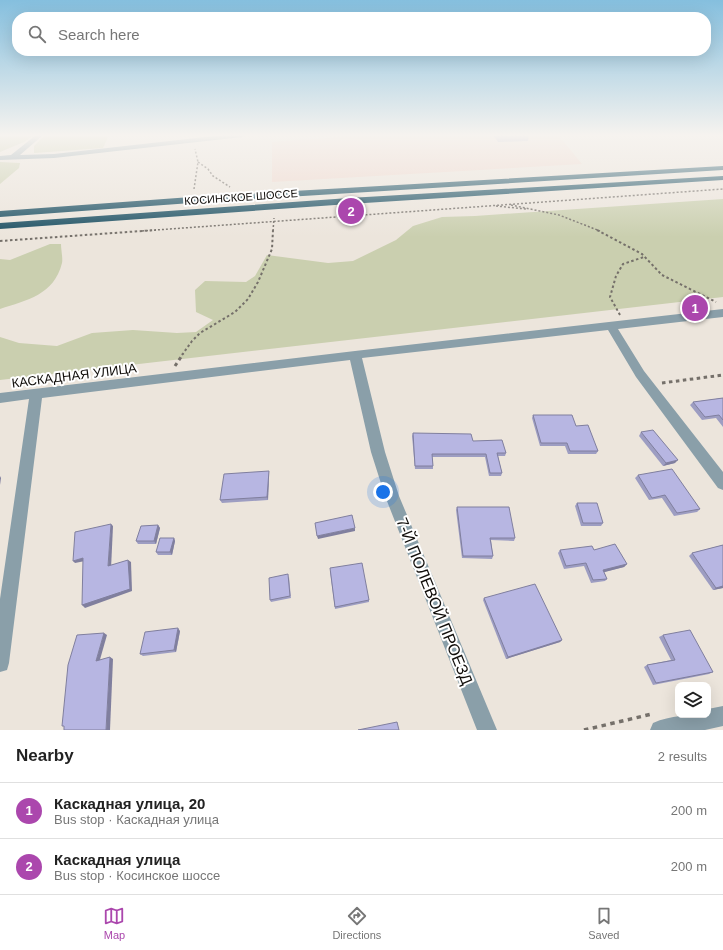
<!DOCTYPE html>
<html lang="en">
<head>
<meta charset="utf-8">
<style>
	:root { --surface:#fff; --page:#f6f6f6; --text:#222; --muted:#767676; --line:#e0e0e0; --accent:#ab47ad }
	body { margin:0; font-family:Helvetica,sans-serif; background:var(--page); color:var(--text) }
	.controls { position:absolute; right:12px; bottom:12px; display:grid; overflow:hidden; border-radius:8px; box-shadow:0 4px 16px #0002 }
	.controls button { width:36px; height:36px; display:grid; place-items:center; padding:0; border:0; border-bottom:1px solid var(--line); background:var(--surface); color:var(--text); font:20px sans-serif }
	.you { position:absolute; left:383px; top:492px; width:14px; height:14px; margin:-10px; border:3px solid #fff; border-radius:50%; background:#1a73e8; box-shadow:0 0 0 6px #1a73e833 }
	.badge { display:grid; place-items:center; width:26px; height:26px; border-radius:50%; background:var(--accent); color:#fff; font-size:13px; font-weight:700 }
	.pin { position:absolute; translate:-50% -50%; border:2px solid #fff; box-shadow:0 1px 4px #0006 }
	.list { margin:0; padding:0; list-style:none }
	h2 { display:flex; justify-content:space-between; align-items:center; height:52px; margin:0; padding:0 16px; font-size:17px }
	h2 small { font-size:13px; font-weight:400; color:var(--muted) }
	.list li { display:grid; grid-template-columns:26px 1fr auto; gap:12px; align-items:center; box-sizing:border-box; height:56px; padding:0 16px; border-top:1px solid var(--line) }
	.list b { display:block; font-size:15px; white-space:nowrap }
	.list p { margin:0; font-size:13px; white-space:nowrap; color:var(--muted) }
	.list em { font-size:13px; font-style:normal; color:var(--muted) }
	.icon { flex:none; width:22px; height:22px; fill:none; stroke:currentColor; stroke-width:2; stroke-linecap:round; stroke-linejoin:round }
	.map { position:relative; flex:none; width:723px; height:730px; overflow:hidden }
	.search { position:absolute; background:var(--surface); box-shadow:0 4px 16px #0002; left:12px; right:12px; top:12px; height:44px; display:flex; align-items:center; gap:10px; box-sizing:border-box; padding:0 14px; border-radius:16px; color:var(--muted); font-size:15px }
	.sheet { height:164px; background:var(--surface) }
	nav { display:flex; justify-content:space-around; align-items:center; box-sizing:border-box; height:56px; border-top:1px solid var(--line); background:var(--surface); font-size:11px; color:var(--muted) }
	nav a { display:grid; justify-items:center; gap:2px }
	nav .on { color:var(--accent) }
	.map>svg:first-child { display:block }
	.industrial { fill:#efd7cd }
	.green { fill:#cacfaf }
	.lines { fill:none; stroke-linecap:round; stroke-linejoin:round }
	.path-far3 { stroke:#75706a; stroke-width:1.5; stroke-dasharray:2 2; stroke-linecap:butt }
	.path-far2 { stroke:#75706a; stroke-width:2; stroke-dasharray:2.5 2.5; stroke-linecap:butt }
	.path-far1 { stroke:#75706a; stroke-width:3; stroke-dasharray:3.5 3.5; stroke-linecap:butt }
	.path { stroke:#75706a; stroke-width:3.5; stroke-dasharray:4.5 4.5; stroke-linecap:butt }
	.minor { fill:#8a9fa9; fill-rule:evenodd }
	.highway { fill:#1b4f62; fill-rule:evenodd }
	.wall { fill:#9d9dc2 }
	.shaded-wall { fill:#807f9e }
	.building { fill:#b7b6e2; stroke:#807f9e }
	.labels { text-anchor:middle; stroke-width:4; stroke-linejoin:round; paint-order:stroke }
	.far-street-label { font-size:11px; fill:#110e0b; stroke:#fff }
	.street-label { font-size:13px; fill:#110e0b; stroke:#fff }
	.near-street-label { font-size:16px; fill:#110e0b; stroke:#fff }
</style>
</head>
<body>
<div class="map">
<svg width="723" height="730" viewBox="0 0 723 730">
	<rect width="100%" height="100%" fill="#ece5dc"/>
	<polygon class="industrial" points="366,135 558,135 582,164 272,182 272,142"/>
	<g class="green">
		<polygon points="0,135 35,135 24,142 0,152"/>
		<polygon points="45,135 109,135 103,148 34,153 34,146"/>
		<polygon points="0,162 20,163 19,168 0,184"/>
		<polygon points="723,199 723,297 0,380 0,337 19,343 57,346 92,333 133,330 177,333 196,332 213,320 196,312 195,290 205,281 246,282 255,276 267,255 328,263 353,261 396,240 413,226 442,217 475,216"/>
		<path d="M50,244h11c0,6 2,14 1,19 -8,32 -35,37 -62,46v-50l10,1z"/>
	</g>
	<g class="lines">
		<g class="path-far3">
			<polyline points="198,162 208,169 213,176 230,187"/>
			<polyline points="194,189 198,162 195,149"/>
			<polyline points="511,205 559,215 600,231"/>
			<polyline points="496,206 526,209"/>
			<polyline points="142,231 723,189"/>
			<polyline points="273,231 274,218"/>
		</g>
		<g class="path-far2">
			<polyline points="597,230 642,254 662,275 716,302"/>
			<polyline points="0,241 156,230"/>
			<polyline points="620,315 610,297 616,276 623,264 644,257"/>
			<polyline points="182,355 192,341 200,333 235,312 248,299 258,282 272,249 273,230"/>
		</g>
		<g class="path-far1">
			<polyline points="175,366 183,354"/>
			<polyline points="662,383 723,375"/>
		</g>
		<polyline class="path" points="584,730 652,714"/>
		<g class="minor">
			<polygon points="36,135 43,135 20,155 54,154 223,135 245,135 242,137 54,158 0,160 0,156 11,155"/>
			<polygon points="723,309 723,317 618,329 644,371 723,472 723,490 718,488 636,377 608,330 362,358 385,452 399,496 497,730 477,730 385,496 371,452 350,360 42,398 9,663 7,670 0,672 0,599 29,399 0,403 0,393 355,351"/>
			<path d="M723,706v20l-18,4h-55l3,-7c18,-8 36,-8 55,-8v-6z"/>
		</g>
		<g class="highway">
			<polygon points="723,166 723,170 191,203 0,217 0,211 191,197"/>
			<polygon points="723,176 723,180 349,204 0,229 0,223 349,198"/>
		</g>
	</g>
	<g class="wall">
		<polygon points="493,135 529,135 528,141 498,142"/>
		<polygon points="723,398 723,427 716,418 702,420 690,405 693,402"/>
		<polygon points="533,415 576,426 598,451 596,454 568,454 565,446 540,446 532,418"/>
		<polygon points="641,432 675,463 663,466 639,436"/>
		<polygon points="413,433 473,441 506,453 505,456 498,456 502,473 501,476 489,476 485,457 432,457 433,466 433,469 415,469 412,436"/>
		<polygon points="269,471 269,474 268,500 222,503 220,500"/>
		<polygon points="638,475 700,509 697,512 674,516 662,498 649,500 635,478"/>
		<polygon points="577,503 603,523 601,526 581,526 575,506"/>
		<polygon points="457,507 515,538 514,541 491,540 493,556 492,559 462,558 456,510"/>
		<polygon points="158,525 160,528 156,544 138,544 136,541"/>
		<polygon points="174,538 175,541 172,555 158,555 156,552"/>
		<polygon points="723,545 723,588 713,590 689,556 692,553"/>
		<polygon points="560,550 594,550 627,564 624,567 604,572 607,579 605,581 591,583 584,566 564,569 558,553"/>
		<polygon points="330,571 369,600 369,602 335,609"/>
		<polygon points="289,577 291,598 271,602 270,600"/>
		<polygon points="484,598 562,640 560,642 506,659 483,600"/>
		<polygon points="180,631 176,652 143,656 140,654"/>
		<polygon points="663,635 713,672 709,674 653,685 644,667 647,665 671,660 659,637"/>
	</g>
	<g class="shaded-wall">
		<polygon points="678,460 675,463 663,466 666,463"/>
		<polygon points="269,471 269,474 268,500 267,497"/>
		<polygon points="0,476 1,478 0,485"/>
		<polygon points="111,524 113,526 111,569 108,566"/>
		<polygon points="158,525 160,528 156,544 154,541"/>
		<polygon points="355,528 355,531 318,539 317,536"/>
		<polygon points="174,538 175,541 172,555 170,552"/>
		<polygon points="83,558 85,561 75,563 73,561"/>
		<polygon points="128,560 131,562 132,591 85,608 82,605"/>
		<polygon points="627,564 624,567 601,573 603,570"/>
		<polygon points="723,586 723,588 713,590 716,588"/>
		<polygon points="178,628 180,631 176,652 174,650"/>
		<polygon points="104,633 107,635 99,663 96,661"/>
		<polygon points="562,640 560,642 506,659 508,657"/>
		<polygon points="110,657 113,659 110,730 106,730"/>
	</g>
	<g class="building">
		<polygon points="723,398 723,420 719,415 705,417 693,402"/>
		<polygon points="533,415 572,415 576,426 588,425 598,451 570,451 567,443 541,443"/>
		<polygon points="653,430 678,460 666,463 641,432"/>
		<polygon points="413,433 471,434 473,441 502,440 506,453 497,453 502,473 490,473 486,454 432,454 433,466 415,466"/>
		<polygon points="672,469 700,509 677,513 665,495 652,498 638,475"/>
		<polygon points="269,471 267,497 220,500 224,474"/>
		<polygon points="577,503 597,503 603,523 583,523"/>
		<polygon points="457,507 509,507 515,538 490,538 493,556 463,556"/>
		<polygon points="352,515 355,528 317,536 315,523"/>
		<polygon points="111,524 108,566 128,560 130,589 82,605 83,558 73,561 75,532"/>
		<polygon points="158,525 154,541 136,541 141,526"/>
		<polygon points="160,538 174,538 170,552 156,552"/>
		<polygon points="615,544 627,564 603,570 607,579 593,580 586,563 566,566 560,550 592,546 594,550"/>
		<polygon points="723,545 723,586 716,588 692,553"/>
		<polygon points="362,563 369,600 335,607 330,568"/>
		<polygon points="288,574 290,596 270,600 269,578"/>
		<polygon points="535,584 562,640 508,657 484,598"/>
		<polygon points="178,628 174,650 140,654 145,632"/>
		<polygon points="690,630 713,672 656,683 647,665 675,660 663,635"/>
		<polygon points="104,633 96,661 110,657 106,730 64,730 64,726 62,726 68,665 77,635"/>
		<polygon points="397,722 399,730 358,730"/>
	</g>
	<linearGradient id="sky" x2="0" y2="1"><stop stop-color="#85bfde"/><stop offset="0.57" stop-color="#f6f3ef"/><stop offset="1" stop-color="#f6f3ef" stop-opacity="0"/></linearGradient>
	<rect width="723" height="237" fill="url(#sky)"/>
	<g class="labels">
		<g class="far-street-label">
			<text transform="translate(241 197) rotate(-4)" y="4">КОСИНСКОЕ ШОССЕ</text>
		</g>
		<g class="street-label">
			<text transform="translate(74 375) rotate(-7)" y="5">КАСКАДНАЯ УЛИЦА</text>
		</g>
		<g class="near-street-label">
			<text transform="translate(435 601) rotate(68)" y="6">7-Й ПОЛЕВОЙ ПРОЕЗД</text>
		</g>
	</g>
</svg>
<div class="controls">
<button><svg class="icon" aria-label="layers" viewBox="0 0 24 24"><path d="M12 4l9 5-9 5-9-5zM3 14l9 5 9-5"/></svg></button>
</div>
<div class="you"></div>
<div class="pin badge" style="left:695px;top:308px">1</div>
<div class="pin badge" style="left:351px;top:211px">2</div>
<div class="search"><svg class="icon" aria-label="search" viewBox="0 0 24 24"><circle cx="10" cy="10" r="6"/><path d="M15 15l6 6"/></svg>Search here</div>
</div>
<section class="sheet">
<h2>Nearby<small>2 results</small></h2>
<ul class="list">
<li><span class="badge">1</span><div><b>Каскадная улица, 20</b><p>Bus stop · Каскадная улица</p></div><em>200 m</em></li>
<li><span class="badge">2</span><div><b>Каскадная улица</b><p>Bus stop · Косинское шоссе</p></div><em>200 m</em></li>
</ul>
</section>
<nav>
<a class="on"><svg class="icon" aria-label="map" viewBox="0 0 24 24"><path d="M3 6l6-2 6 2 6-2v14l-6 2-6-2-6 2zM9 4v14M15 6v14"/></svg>Map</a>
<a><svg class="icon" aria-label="directions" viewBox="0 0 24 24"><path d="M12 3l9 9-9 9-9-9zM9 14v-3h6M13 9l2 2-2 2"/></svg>Directions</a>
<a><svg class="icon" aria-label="saved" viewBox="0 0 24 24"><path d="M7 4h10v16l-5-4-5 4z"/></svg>Saved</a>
</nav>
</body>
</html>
